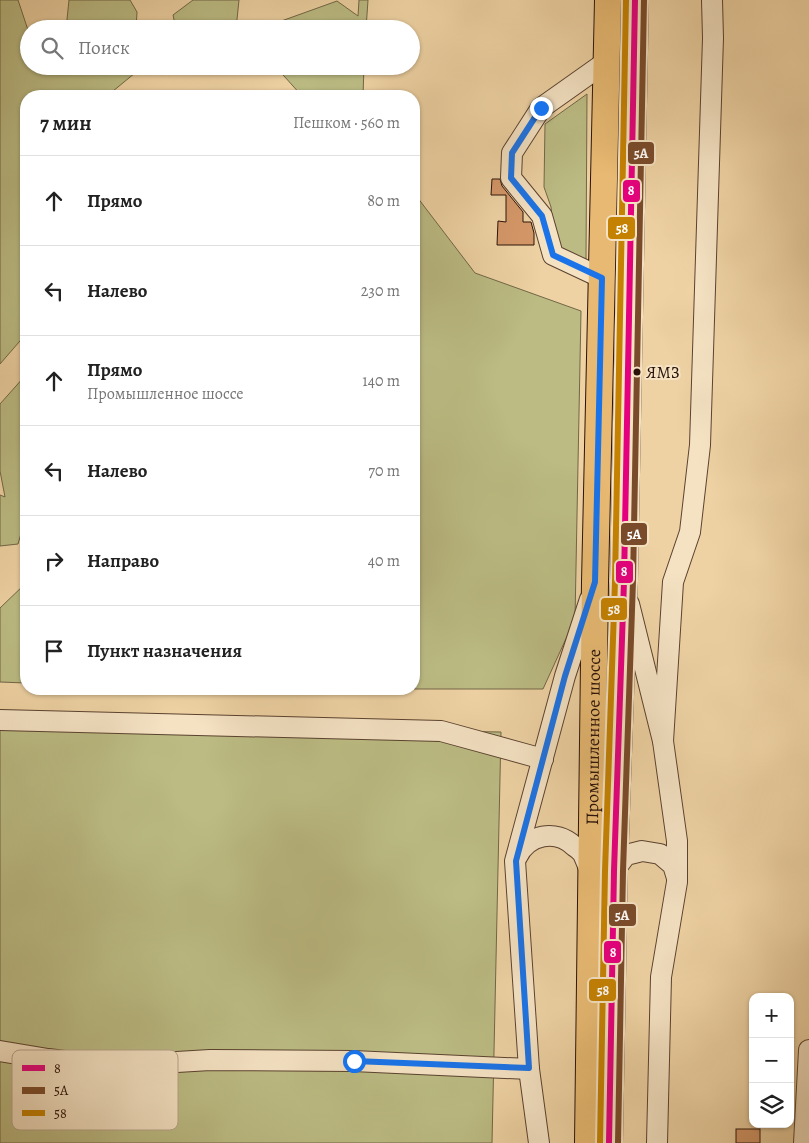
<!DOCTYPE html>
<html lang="ru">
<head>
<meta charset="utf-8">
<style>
	:root { --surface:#fff; --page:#f6f6f6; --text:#222; --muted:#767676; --line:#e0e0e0 }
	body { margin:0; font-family:Alegreya,serif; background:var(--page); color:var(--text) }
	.controls { position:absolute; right:15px; bottom:15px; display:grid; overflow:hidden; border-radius:10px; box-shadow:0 1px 4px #0004 }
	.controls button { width:45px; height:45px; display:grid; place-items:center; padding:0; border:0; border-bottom:1px solid var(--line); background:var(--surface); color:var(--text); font:25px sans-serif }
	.stop { position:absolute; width:15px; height:15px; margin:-11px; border:4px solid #1a73e8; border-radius:50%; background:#fff }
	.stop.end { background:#1a73e8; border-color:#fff; box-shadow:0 1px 5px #0008 }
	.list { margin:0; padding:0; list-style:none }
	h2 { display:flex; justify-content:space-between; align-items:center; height:65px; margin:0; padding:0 20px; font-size:21px }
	h2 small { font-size:16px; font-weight:400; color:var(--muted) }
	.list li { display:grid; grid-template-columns:32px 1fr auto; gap:15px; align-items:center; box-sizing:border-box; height:90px; padding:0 20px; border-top:1px solid var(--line) }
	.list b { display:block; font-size:19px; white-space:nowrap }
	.list p { margin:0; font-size:16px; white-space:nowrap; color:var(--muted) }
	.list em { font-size:16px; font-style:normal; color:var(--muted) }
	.icon { flex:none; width:28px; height:28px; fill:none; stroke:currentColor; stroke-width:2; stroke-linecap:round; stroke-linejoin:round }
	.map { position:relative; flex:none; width:809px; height:1143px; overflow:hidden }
	.search { position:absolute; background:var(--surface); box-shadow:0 1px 4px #0004; left:20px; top:20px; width:400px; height:55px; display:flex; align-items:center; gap:12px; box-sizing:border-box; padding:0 18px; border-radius:28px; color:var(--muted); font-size:19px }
	.panel { position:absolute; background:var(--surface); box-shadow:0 1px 4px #0004; left:20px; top:90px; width:400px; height:605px; border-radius:20px }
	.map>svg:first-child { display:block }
	.green { fill:#bbbb83; stroke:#726646 }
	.building { fill:#d49768; stroke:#2a1209 }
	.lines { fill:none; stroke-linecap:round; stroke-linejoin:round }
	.minor-casing { stroke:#5b4230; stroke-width:22 }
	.major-casing { stroke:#2a1209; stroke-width:28 }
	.minor { stroke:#f4e2c3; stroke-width:20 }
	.major { stroke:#e7b972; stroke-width:26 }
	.bus-1-casing { stroke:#f4e2c3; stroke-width:10 }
	.bus-2-casing { stroke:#f4e2c3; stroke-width:10 }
	.bus-3-casing { stroke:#f4e2c3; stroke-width:10 }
	.bus-1 { stroke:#e5007d; stroke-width:6 }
	.bus-2 { stroke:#7a4b2a; stroke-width:6 }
	.bus-3 { stroke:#c48102; stroke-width:6 }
	.route { stroke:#1a73e8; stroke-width:6 }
	.bus-dot { fill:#2a1209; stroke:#f4e2c3; stroke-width:2 }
	.labels { text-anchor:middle; stroke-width:4; stroke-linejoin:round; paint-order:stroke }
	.bus-label { font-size:17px; fill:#2a1209; stroke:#f4e2c3; text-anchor:start }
	.street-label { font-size:18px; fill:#2a1209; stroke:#f4e2c3 }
	.key { fill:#f4e2c3; stroke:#b7a48b; stroke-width:1 }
	.key-label { font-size:14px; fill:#2a1209 }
	.line-badge { stroke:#f4e2c3; stroke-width:2 }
	.badge-label { font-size:14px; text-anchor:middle; font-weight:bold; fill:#fff }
</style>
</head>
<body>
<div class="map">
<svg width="809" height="1143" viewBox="0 0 809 1143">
	<rect width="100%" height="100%" fill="#eed2a3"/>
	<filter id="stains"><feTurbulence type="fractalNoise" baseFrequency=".004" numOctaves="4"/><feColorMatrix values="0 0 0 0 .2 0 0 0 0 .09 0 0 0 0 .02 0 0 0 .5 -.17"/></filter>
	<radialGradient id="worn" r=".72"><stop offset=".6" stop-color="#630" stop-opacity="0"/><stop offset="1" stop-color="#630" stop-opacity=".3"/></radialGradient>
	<g class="green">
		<polygon points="0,0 18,0 29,33 29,66 135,66 135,73 107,96 26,96 26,334 0,364"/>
		<polygon points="69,0 130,0 137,12 136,29 66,29"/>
		<polygon points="193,0 239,0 236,29 176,29 173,15"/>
		<polygon points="359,0 368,0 366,29 271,29 273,24 337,1 358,16"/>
		<polygon points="275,66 364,66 363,96 302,96"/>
		<polygon points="587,94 586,261 559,249 553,227 551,207 544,187 545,124"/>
		<polygon points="414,193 475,273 581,311 575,619 543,689 414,689"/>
		<polygon points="24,377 26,379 26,516 18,544 0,546 0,495 5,497 0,471 0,404"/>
		<polygon points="26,583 26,683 0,682 0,608"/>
		<polygon points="0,724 501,732 492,1143 0,1143"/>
	</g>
	<g class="building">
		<polygon points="492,179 500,179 502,186 523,212 523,222 531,222 534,233 534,245 497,245 498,221 506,222 506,195 491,195"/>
		<rect x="736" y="1129" width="24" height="14"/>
	</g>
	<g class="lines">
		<defs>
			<g id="minor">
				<polyline points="602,278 553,255 542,216 511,178 512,153 541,108 606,62"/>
				<polyline points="629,604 663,741 677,841 677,882 661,977 657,1143"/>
				<polyline points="0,720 441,731 543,759"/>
				<polyline points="663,741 673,582 690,532 700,445 713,38 712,0"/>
				<path d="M517,857c11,-23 39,-28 57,-11 3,2 7,5 9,8 3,6 5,13 8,19"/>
				<polyline points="614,871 626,855 642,851 660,854 673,865 677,878"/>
				<polyline points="0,1051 48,1059 98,1065 127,1065 210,1060 353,1061 529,1069"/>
				<polyline points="539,1143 529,1069 515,861 565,676 590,599"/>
				<polyline points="804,1143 809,1050"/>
			</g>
			<g id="major">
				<path id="s1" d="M588,1143l7,-561 13,-582"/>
				<polyline points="609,1143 614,871 624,581 635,0"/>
			</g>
		</defs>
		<use href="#minor" class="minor-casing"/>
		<use href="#major" class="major-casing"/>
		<use href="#minor" class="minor"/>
		<use href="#major" class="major"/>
		<defs>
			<polyline id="bus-1" points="609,1143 614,871 624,581 635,0"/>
			<polyline id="bus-2" points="618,1143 623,871 633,581 644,0"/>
			<polyline id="bus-3" points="600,1143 605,871 615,581 626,0"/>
		</defs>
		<use href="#bus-1" class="bus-1-casing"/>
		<use href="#bus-2" class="bus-2-casing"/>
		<use href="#bus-3" class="bus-3-casing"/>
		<use href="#bus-1" class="bus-1"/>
		<use href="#bus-2" class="bus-2"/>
		<use href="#bus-3" class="bus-3"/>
	</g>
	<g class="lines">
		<polyline class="route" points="354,1061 529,1068 516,861 565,676 595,582 602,278 553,255 542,216 511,178 512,153 541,108"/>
	</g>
	<circle class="bus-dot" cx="637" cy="372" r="4.5"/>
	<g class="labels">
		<g class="bus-label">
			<text x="646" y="378">ЯМЗ</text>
		</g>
		<g class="street-label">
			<text dy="6" stroke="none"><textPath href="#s1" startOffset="406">Промышленное шоссе</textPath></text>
		</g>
	</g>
	<rect x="12" y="1050" width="166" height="80" rx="8" class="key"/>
	<rect x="22" y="1065" width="23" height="6" fill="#e5007d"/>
	<rect x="22" y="1087" width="23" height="7" fill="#7a4b2a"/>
	<rect x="22" y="1110" width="23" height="6" fill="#c48102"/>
	<g class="key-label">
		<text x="54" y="1073">8</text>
		<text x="54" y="1095">5А</text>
		<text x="54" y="1118">58</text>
	</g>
	<g class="line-badge">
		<rect x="627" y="141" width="28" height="24" rx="5" fill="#7a4b2a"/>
		<rect x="622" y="179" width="19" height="24" rx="5" fill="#e5007d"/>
		<rect x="607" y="216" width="29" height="24" rx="5" fill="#c48102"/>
		<rect x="620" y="522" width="28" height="24" rx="5" fill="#7a4b2a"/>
		<rect x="615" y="560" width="19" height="24" rx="5" fill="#e5007d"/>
		<rect x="600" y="597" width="28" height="24" rx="5" fill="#c48102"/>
		<rect x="608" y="903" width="29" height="24" rx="5" fill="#7a4b2a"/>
		<rect x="603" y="940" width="19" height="24" rx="5" fill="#e5007d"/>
		<rect x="588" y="978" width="29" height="24" rx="5" fill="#c48102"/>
	</g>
	<g class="badge-label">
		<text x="641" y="158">5А</text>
		<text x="631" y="195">8</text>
		<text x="622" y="233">58</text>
		<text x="634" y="539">5А</text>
		<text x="624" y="576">8</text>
		<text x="614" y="614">58</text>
		<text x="622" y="920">5А</text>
		<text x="613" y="957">8</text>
		<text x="603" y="995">58</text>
	</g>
	<rect width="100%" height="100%" filter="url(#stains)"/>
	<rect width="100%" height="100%" fill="url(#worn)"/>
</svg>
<div class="controls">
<button>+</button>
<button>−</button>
<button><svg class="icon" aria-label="layers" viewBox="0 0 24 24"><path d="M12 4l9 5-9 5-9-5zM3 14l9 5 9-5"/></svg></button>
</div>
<div class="stop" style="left:354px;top:1061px"></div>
<div class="stop end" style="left:541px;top:108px"></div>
<div class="search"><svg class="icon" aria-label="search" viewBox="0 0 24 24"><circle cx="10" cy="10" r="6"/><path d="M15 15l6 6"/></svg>Поиск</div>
<section class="panel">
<h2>7 мин<small>Пешком · 560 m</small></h2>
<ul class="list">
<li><svg class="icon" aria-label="ahead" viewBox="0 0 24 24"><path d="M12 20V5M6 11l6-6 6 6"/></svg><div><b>Прямо</b></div><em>80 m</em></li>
<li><svg class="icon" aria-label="left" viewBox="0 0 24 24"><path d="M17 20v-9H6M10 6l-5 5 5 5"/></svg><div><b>Налево</b></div><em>230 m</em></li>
<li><svg class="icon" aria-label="ahead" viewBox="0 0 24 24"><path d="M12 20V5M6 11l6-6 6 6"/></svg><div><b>Прямо</b><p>Промышленное шоссе</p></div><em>140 m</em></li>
<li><svg class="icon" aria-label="left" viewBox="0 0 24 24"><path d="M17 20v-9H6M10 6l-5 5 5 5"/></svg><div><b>Налево</b></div><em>70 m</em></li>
<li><svg class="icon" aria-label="right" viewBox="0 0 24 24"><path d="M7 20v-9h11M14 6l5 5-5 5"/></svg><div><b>Направо</b></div><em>40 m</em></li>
<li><svg class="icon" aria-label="arrive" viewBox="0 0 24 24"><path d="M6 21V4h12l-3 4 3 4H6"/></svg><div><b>Пункт назначения</b></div></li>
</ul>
</section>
</div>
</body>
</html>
